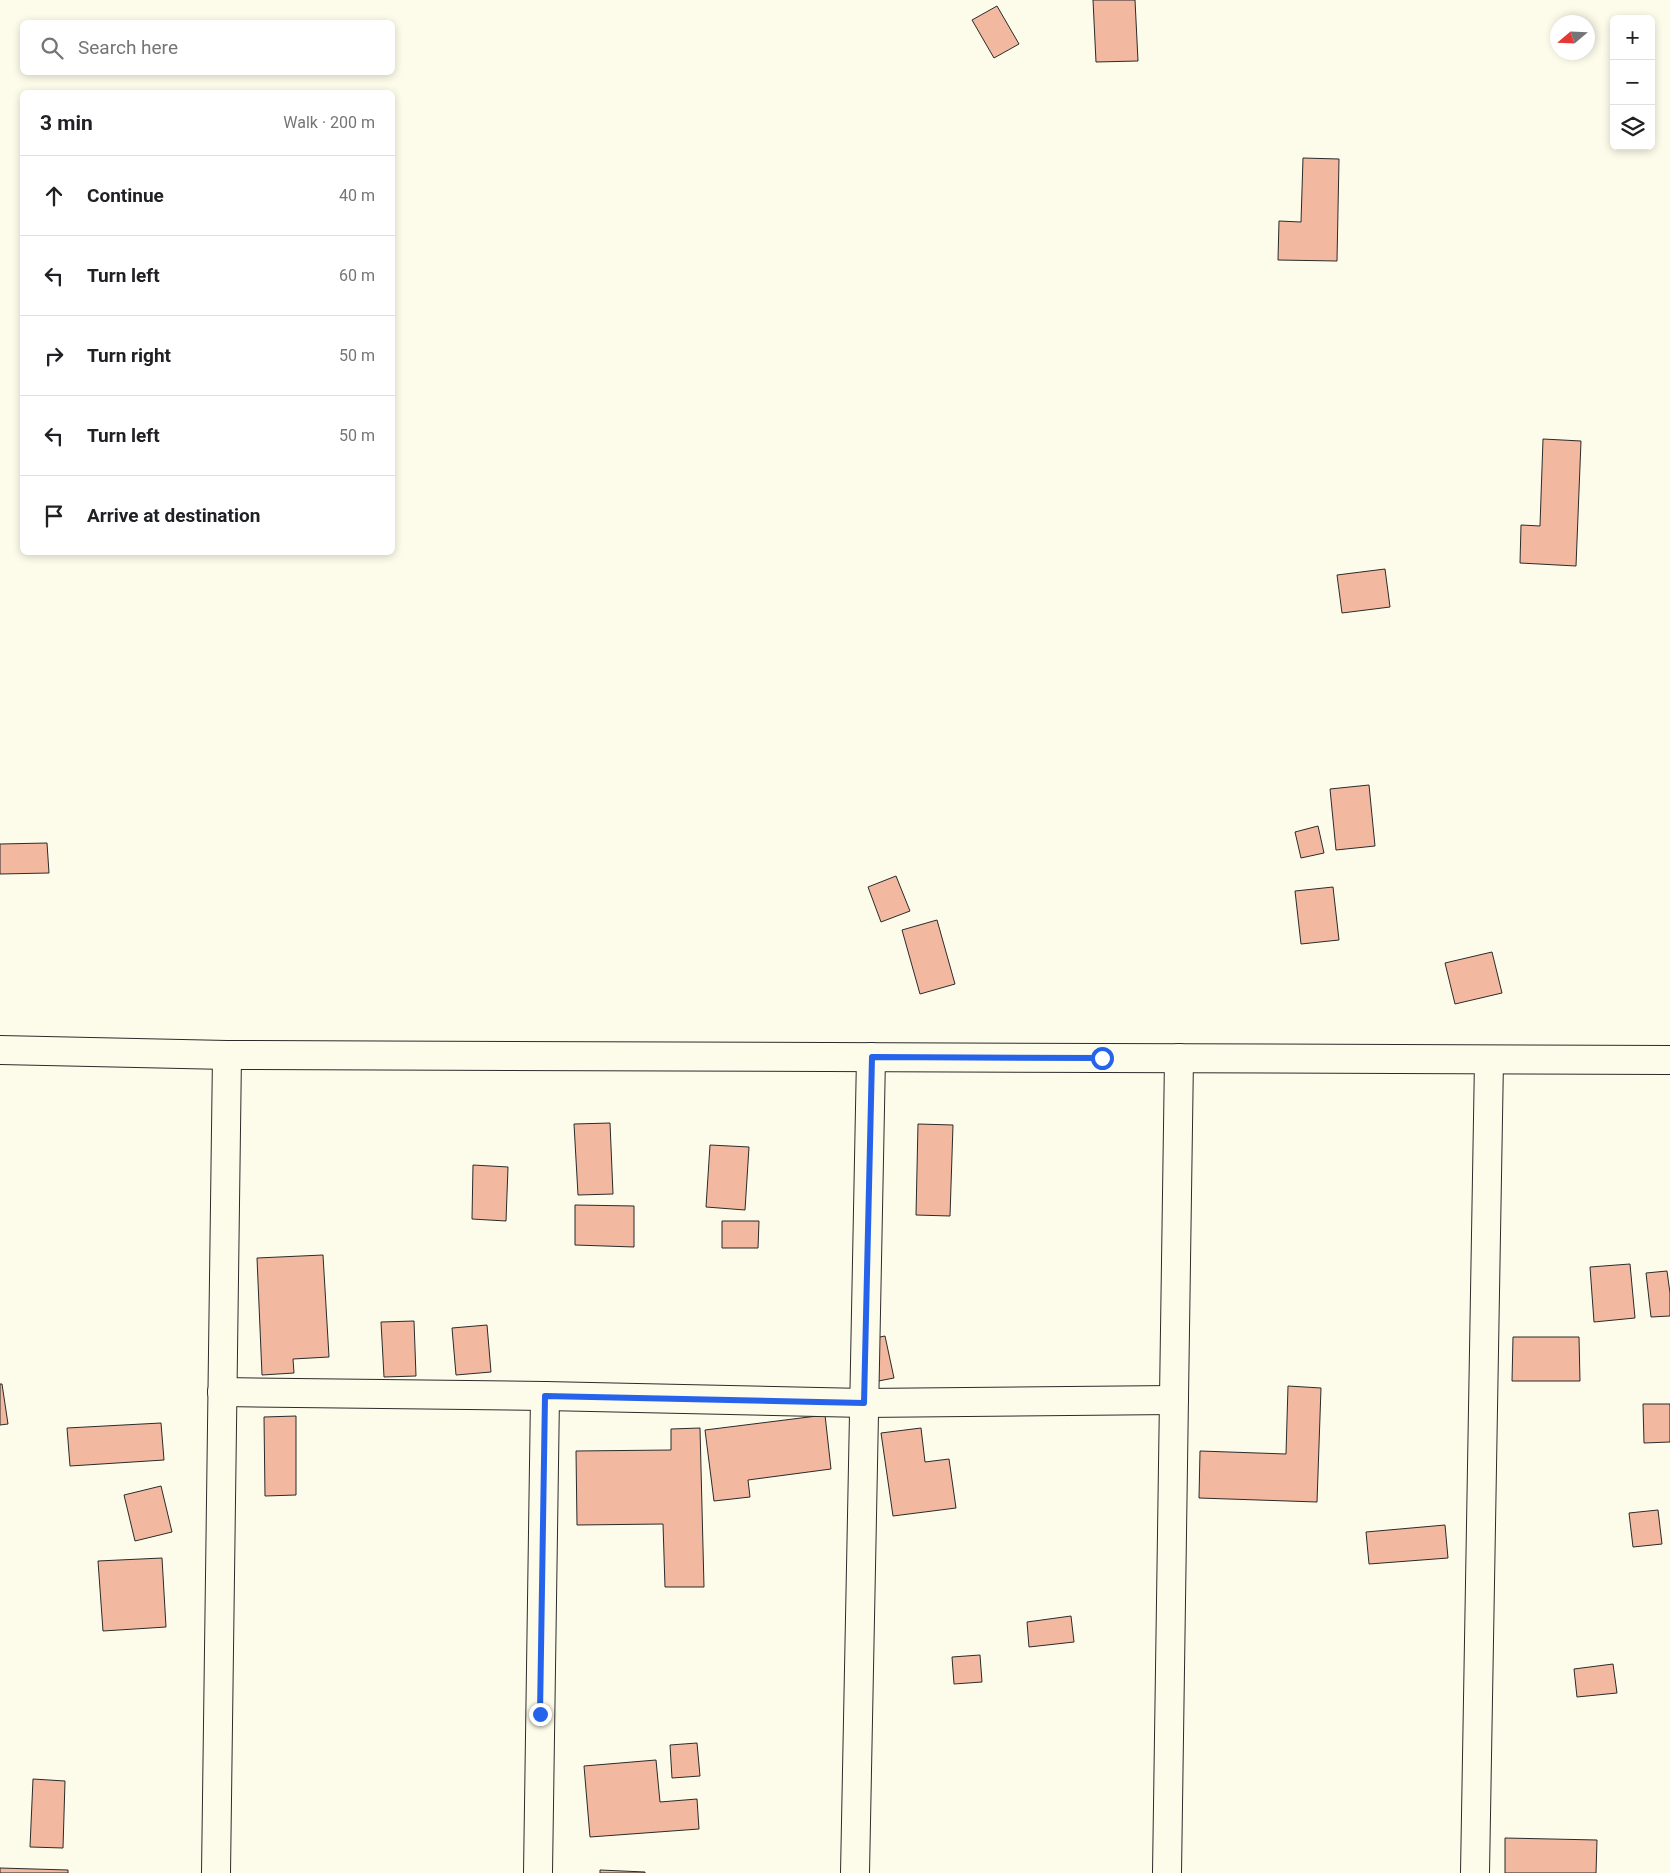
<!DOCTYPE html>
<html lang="en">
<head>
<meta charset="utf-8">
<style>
	:root { --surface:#fff; --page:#f6f6f6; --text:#202124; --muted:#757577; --line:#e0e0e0 }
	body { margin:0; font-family:Roboto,sans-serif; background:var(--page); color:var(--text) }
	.controls { position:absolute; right:15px; top:15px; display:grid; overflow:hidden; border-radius:8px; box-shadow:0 2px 8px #0003 }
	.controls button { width:45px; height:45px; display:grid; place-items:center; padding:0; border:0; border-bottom:1px solid var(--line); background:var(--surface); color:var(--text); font:25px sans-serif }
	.compass { position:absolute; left:1550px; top:15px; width:45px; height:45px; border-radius:50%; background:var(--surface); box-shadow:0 2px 8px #0003; rotate:251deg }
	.stop { position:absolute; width:15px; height:15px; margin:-11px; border:4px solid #2563eb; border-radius:50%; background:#fff }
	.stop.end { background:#2563eb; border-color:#fff; box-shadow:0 1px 5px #0008 }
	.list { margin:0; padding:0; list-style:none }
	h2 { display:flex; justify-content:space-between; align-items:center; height:65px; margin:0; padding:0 20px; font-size:21px }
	h2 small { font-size:16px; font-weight:400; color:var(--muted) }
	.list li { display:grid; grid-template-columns:32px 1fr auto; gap:15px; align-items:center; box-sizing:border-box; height:80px; padding:0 20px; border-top:1px solid var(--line) }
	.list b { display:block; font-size:19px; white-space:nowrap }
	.list em { font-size:16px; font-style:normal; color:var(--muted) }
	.icon { flex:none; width:28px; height:28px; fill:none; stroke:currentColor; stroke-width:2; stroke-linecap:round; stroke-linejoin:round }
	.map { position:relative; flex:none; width:1670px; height:1873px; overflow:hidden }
	.search { position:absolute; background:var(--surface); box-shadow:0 2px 8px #0003; left:20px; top:20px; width:375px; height:55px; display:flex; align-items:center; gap:12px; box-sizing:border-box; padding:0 18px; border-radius:8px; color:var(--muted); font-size:19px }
	.panel { position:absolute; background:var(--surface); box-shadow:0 2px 8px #0003; left:20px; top:90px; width:375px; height:465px; border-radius:8px }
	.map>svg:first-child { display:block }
	.building { fill:#f2b8a0; stroke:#2b2b2b }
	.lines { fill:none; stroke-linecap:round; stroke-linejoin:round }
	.street-casing { stroke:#2b2b2b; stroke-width:30 }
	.street { stroke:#fdfbea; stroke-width:28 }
	.route { stroke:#2563eb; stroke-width:6 }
</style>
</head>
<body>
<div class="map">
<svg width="1670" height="1873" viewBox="0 0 1670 1873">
	<rect width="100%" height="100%" fill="#fdfbea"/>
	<g class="building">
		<polygon points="1093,0 1135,0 1138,61 1096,62"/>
		<polygon points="997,6 1019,44 994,58 972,20"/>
		<polygon points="1303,158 1339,159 1337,261 1278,260 1279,221 1301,222"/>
		<polygon points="1543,439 1581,441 1576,566 1520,563 1521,525 1540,526"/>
		<polygon points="1385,569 1390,607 1342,613 1337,575"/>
		<polygon points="1369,785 1375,846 1336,850 1330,789"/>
		<polygon points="1318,826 1324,853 1301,858 1295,832"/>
		<polygon points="47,843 49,873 0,874 0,844"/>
		<polygon points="896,876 910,911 881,922 868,887"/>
		<polygon points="1333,887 1339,940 1301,944 1295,891"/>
		<polygon points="937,920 955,984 920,994 902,930"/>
		<polygon points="1492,952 1502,993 1455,1004 1445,963"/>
		<polygon points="610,1123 613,1194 578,1195 574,1124"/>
		<polygon points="918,1124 953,1125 950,1216 916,1215"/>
		<polygon points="710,1145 749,1147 745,1210 706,1207"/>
		<polygon points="473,1165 508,1167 506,1221 472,1219"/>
		<polygon points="575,1205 634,1206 634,1247 575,1245"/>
		<polygon points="722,1221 759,1221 758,1248 722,1248"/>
		<polygon points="323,1255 329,1357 293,1359 294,1373 262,1375 257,1258"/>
		<polygon points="1630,1264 1635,1318 1594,1322 1590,1267"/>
		<polygon points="1667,1271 1670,1293 1670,1316 1651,1317 1646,1273"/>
		<polygon points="414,1321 416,1376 384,1377 381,1322"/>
		<polygon points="487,1325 491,1372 456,1375 452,1328"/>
		<polygon points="885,1336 894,1378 868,1383 860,1341"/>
		<polygon points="1513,1337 1579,1337 1580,1381 1512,1381"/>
		<polygon points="0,1384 2,1384 8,1424 0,1425"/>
		<polygon points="1288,1386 1321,1388 1317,1502 1199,1498 1200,1451 1286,1454"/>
		<polygon points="1643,1404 1670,1404 1670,1442 1644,1443"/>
		<polygon points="825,1415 831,1469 748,1480 750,1497 714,1501 705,1430"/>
		<polygon points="296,1416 296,1495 265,1496 264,1417"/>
		<polygon points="161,1423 164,1460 70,1466 67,1428"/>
		<polygon points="700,1428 704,1587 665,1587 663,1524 577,1525 576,1451 671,1450 671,1429"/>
		<polygon points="921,1428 925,1462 949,1459 956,1508 893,1516 881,1433"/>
		<polygon points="161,1486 172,1532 135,1541 124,1495"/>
		<polygon points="1658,1510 1662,1544 1633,1547 1629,1513"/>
		<polygon points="1445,1525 1448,1558 1369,1564 1366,1532"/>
		<polygon points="162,1558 166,1627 103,1631 98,1561"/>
		<polygon points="1071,1616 1074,1642 1029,1647 1027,1622"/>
		<polygon points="980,1655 982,1682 954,1684 952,1657"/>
		<polygon points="1613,1664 1617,1693 1577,1697 1574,1669"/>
		<polygon points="697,1743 700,1776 672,1778 670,1745"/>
		<polygon points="656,1760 660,1802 697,1799 699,1829 590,1837 584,1766"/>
		<polygon points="33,1779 65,1781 63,1848 30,1847"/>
		<polygon points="1505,1838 1597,1840 1596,1873 1505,1873"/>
		<polygon points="0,1868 68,1870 68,1873 0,1873"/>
		<polygon points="600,1870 645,1872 645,1873 600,1873"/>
	</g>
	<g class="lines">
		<defs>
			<g id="street">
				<polyline points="0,1050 227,1055 1670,1060"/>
				<polyline points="222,1392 545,1396 864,1403 1174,1400"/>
				<polyline points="216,1873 227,1055"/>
				<polyline points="538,1873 545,1396"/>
				<polyline points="855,1873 871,1057"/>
				<polyline points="1167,1873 1179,1058"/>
				<polyline points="1475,1873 1489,1060"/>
			</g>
		</defs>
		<use href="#street" class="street-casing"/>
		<use href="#street" class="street"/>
	</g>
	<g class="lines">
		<polyline class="route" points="540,1714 545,1396 864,1403 872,1057 1102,1058"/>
	</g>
</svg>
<div class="controls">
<button>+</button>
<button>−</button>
<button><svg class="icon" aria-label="layers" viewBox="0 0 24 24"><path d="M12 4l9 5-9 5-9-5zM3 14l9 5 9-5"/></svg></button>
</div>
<svg class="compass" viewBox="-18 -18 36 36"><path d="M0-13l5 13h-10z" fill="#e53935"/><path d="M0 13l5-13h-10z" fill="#757577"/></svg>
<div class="stop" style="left:1102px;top:1058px"></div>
<div class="stop end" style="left:540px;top:1714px"></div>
<div class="search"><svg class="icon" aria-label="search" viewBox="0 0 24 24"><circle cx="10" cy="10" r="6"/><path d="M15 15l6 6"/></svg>Search here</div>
<section class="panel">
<h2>3 min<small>Walk · 200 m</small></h2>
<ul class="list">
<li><svg class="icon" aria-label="ahead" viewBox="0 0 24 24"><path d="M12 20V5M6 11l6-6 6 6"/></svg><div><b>Continue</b></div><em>40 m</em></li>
<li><svg class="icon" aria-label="left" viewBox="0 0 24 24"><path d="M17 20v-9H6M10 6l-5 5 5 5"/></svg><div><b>Turn left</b></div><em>60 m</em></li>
<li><svg class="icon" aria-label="right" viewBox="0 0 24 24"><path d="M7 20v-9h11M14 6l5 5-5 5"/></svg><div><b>Turn right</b></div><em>50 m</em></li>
<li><svg class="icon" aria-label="left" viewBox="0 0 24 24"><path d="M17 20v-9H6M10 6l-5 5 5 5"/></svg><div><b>Turn left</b></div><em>50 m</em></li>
<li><svg class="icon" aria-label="arrive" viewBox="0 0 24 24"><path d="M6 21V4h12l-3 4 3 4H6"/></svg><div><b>Arrive at destination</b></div></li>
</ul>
</section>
</div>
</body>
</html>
